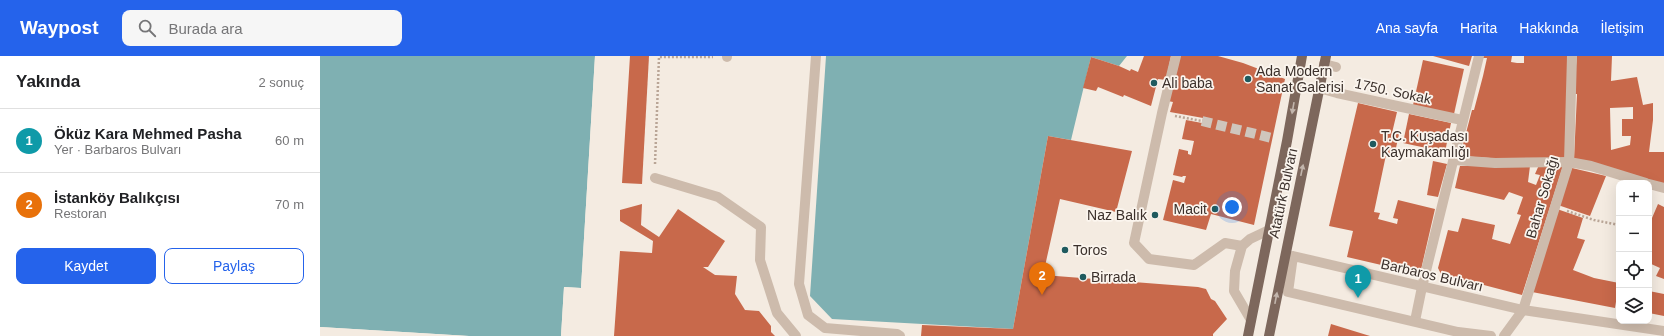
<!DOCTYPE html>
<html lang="tr">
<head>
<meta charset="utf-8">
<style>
	:root { --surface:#fff; --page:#f6f6f6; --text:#202124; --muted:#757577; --line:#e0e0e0; --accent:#2563eb }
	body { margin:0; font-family:Helvetica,sans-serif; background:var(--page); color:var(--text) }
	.controls { position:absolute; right:12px; bottom:12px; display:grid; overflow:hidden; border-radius:8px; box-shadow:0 4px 16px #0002 }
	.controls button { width:36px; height:36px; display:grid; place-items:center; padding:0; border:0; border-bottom:1px solid var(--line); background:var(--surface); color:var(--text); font:20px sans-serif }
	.you { position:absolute; left:912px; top:151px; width:14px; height:14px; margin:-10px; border:3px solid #fff; border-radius:50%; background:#1a73e8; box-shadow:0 0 0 6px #1a73e833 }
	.badge { display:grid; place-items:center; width:26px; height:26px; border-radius:50%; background:var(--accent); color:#fff; font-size:13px; font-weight:700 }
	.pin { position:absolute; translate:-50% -33px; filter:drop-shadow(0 1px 2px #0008) }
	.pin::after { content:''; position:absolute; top:21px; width:14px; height:12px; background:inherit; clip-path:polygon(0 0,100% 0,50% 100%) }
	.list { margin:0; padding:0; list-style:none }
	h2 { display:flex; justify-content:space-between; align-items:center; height:52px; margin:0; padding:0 16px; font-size:17px }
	h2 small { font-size:13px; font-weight:400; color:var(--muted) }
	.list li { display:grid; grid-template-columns:26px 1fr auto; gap:12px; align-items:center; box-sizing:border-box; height:64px; padding:0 16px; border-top:1px solid var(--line) }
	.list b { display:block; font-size:15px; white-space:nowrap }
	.list p { margin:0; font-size:13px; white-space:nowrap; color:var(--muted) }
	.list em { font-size:13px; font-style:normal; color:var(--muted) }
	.actions { display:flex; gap:8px; padding:12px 16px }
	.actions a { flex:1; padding:9px 0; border:1px solid var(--accent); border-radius:8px; text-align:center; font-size:14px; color:var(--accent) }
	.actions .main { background:var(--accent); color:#fff }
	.icon { flex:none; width:22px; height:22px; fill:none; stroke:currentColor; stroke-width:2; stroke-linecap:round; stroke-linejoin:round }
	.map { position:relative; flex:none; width:1344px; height:280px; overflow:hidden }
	header { display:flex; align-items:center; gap:24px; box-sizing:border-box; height:56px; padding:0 20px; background:var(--accent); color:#fff }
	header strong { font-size:19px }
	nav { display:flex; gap:22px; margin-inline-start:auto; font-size:14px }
	.search { width:280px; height:36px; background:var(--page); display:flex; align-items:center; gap:10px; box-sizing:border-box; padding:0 14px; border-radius:8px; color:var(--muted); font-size:15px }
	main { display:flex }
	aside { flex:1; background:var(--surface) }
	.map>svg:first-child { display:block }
	.water { fill:#7fb0b2 }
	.pier { fill:#f4ebe1 }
	.building { fill:#c8694b; fill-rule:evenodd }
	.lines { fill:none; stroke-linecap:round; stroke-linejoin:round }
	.minor-tunnel { stroke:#cfc6bd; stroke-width:10; stroke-dasharray:10 5; stroke-linecap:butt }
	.path { stroke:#b9a596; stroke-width:2.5; stroke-dasharray:2 2; stroke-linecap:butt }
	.minor { stroke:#cdbbac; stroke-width:10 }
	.major { stroke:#7d675c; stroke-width:10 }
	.oneway { fill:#c2b5ac }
	.poi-dot { fill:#1f5a5e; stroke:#fbf5ee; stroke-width:1.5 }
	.labels { text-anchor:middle; stroke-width:3.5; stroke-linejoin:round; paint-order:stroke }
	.poi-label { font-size:14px; fill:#3b302b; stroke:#fbf5ee; text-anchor:start }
	.street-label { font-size:14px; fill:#3b302b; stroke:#fbf5ee }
</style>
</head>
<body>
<header>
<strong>Waypost</strong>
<div class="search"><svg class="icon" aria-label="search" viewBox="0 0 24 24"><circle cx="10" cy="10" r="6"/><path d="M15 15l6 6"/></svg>Burada ara</div>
<nav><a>Ana sayfa</a><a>Harita</a><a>Hakkında</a><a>İletişim</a></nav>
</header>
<main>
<aside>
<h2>Yakında<small>2 sonuç</small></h2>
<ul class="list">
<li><span class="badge" style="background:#0f9aa8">1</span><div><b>Öküz Kara Mehmed Pasha</b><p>Yer · Barbaros Bulvarı</p></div><em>60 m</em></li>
<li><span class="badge" style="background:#e8710a">2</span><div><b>İstanköy Balıkçısı</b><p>Restoran</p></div><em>70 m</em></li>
</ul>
<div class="actions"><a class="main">Kaydet</a><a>Paylaş</a></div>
</aside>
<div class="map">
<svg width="1344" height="280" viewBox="0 0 1344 280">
	<rect width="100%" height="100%" fill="#f4ebe1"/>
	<g class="water">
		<polygon points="0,0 275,0 261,232 244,231 241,280 149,280 0,271"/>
		<polygon points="506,0 807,0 799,10 771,1 751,84 728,80 693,273 512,263 490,240"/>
	</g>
	<g class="pier">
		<polygon points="275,0 277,0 263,232 262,234 246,233 243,280 241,280 244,231 261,232"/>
		<polygon points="0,271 149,280 117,280 0,273"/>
	</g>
	<g class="building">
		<polygon points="310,0 329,0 322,128 302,127"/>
		<polygon points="824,0 851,0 846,24 838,23 831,50 804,39 803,41 778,31 776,35 763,32 771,1 799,10 810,15 811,13 818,16"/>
		<polygon points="859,0 898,0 923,7 965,23 934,169 891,158 886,174 843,164 853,124 864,127 866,120 863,120 862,121 853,119 859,93 868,95 868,98 871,99 874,85 862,83 866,64 882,67 883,62 850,56 853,46 848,45 851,31 856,31 857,22 854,21"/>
		<polygon points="1113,0 1152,0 1149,10"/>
		<polygon points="1162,0 1192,0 1191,6 1197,7 1204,7 1204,0 1248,0 1246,103 1201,104 1140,100 1152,54 1154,54 1163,20 1167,2 1162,2"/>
		<path d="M1257,0h35l-1,25 26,-4 6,28 10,-2v17l-4,32h15v32l-90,-25 3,-65h-4zM1313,51v12h-11v17h9l-1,9 -19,5 -1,-42z"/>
		<polygon points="1103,4 1144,13 1134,58 1093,49"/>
		<polygon points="1038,47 1077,56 1072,77 1079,78 1074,101 1066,99 1054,156 1060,157 1058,163 1077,168 1078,163 1073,162 1078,144 1115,153 1100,218 1027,201 1033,175 1009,170"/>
		<polygon points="1089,58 1131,67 1125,96 1083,87"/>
		<polygon points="728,80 812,95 796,156 740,143 723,219 878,231 886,233 891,243 895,245 907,263 893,278 893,280 601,280 602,269 693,273"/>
		<polygon points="1113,105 1127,108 1118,141 1107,139"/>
		<polygon points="1219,109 1243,110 1202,239 1160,228 1125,222 1121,218 1118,212 1128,174 1138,176 1142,162 1175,169 1172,183 1190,188 1201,159 1197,158 1203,141 1189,136 1184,144 1135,132 1140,110 1210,110 1208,126 1216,129 1220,119 1215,118"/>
		<polygon points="1252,112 1286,120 1270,160 1238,149"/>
		<polygon points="322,148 321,169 339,181 358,153 405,185 388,211 383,211 395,219 417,220 415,238 425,254 439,255 451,270 451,276 455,280 294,280 300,195 332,197 333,185 300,165 300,154"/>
		<polygon points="1338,148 1344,151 1344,223 1336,220 1340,212 1329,207 1329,169"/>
		<polygon points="1237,153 1263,162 1257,182 1265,184 1253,214 1274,222 1299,227 1295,252 1212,236"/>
		<polygon points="1329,235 1344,238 1344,260 1329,257"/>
		<polygon points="1011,268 1050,280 1008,280"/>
	</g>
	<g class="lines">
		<polyline class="minor-tunnel" points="882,65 952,82"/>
		<g class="path">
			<polyline points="855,60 882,65"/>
			<polyline points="1087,96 1120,101"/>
			<polyline points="335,108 339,1 393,1"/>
			<polyline points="1247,155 1274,164 1299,169"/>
		</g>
		<g class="minor">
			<polyline points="407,0 407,1"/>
			<polyline points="496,0 479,228 488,259 505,272 577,278 580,280"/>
			<polyline points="856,0 842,57 814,187 829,203 874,209 905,187 922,190"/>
			<polyline points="1004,8 1016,11"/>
			<polyline points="999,32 1017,37 1142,64"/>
			<polyline points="1134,104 1175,107 1249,106 1271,110 1326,127"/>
			<polyline points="335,122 398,141 441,171 440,204 457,257 476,280"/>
			<polyline points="1329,128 1344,132"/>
			<polyline points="931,264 914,235 915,215 922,190 930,183 949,174"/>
			<polyline points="1095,265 1102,231 1159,0"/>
			<polyline points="1171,280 1138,276 968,236 973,200 1203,254 1344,275"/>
			<polyline points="1184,280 1203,254 1249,106 1252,0"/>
		</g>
		<g class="major">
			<polyline points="928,280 967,85 982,0"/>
			<polyline points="949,280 1006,0"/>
		</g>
	</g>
	<defs><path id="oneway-solid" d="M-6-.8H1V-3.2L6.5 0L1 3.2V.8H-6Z"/></defs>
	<g class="oneway">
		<use href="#oneway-solid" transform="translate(973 52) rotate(100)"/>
		<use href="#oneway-solid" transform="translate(982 114) rotate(-78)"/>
		<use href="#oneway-solid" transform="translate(956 242) rotate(-79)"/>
	</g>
	<g class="poi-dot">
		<circle cx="928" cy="23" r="4"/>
		<circle cx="834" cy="27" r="4"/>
		<circle cx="1053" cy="88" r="4"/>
		<circle cx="895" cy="153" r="4"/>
		<circle cx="835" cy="159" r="4"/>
		<circle cx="745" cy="194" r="4"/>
		<circle cx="763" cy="221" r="4"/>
	</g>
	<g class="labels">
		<g class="poi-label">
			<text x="936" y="20">Ada Modern<tspan x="936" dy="16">Sanat Galerisi</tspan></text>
			<text x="842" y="32">Ali baba</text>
			<text x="1061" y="85">T.C. Kuşadası<tspan x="1061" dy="16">Kaymakamlığı</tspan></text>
			<text x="887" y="158" text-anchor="end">Macit</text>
			<text x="827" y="164" text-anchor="end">Naz Balık</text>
			<text x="753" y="199">Toros</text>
			<text x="771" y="226">Birrada</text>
		</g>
		<g class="street-label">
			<text transform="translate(1073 35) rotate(12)" y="5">1750. Sokak</text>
			<text transform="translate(963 137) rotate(-78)" y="5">Atatürk Bulvarı</text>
			<text transform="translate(1222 141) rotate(-74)" y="5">Bahar Sokağı</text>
			<text transform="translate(1112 219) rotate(13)" y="5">Barbaros Bulvarı</text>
		</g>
	</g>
</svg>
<div class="controls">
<button>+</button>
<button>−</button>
<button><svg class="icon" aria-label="locate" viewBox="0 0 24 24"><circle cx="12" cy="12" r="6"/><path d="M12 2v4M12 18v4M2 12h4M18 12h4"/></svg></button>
<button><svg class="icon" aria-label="layers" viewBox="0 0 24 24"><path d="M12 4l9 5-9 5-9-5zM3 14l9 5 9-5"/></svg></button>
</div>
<div class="you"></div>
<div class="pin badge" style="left:1038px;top:242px;background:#0f9aa8">1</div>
<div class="pin badge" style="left:722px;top:239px;background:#e8710a">2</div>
</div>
</main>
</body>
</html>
